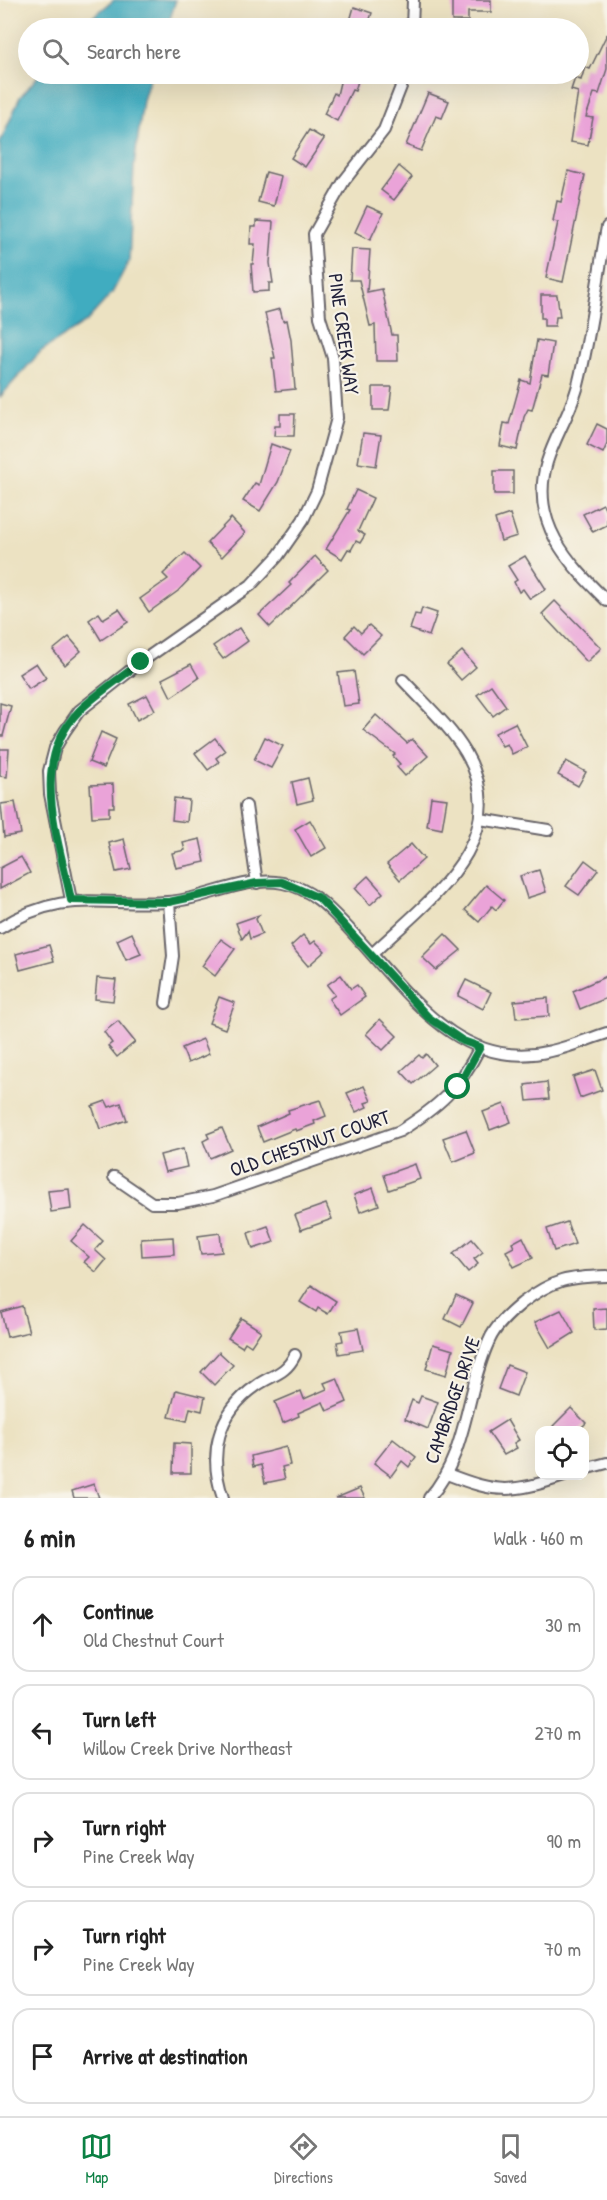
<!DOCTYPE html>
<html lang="en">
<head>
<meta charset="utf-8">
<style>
	:root { --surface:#fff; --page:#f6f6f6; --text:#222; --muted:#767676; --line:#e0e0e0; --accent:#0b8043 }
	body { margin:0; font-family:"Patrick Hand",sans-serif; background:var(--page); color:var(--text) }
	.controls { position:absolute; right:18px; bottom:18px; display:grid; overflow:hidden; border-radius:12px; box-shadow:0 6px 24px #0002 }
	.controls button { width:54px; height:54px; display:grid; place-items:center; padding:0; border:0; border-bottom:2px solid var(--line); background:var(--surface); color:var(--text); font:30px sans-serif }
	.stop { position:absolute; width:18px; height:18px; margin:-14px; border:4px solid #0b8043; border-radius:50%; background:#fff }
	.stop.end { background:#0b8043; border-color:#fff; box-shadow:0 2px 6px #0008 }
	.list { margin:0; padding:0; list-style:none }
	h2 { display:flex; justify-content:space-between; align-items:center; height:78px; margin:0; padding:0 24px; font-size:26px }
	h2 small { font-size:20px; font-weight:400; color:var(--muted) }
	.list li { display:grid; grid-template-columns:39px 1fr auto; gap:18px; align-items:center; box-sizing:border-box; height:96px; margin:0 12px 12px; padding:0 12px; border:2px solid var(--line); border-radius:18px }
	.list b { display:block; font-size:22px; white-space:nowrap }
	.list p { margin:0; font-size:20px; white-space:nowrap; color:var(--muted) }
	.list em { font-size:20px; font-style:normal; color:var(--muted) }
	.icon { flex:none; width:33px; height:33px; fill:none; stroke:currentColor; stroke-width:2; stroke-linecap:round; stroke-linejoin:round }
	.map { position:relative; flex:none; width:607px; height:1498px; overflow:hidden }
	.search { position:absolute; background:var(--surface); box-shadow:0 6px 24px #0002; left:18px; right:18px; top:18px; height:66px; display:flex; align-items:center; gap:15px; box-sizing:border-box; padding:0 21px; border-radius:33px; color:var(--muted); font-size:22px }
	.sheet { height:618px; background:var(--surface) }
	nav { display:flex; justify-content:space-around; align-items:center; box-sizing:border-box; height:84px; border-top:2px solid var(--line); background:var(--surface); font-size:16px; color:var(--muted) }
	nav a { display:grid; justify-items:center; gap:3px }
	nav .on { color:var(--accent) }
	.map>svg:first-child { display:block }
	.water { fill:#40acc0; stroke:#31677e; stroke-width:1.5 }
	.building { fill:#eaa3d8 }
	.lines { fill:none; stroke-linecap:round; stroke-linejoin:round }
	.street-casing { stroke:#69656a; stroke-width:14 }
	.street { stroke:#fff; stroke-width:10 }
	.route { stroke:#0b8043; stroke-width:8 }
	.labels { text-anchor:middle; stroke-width:4.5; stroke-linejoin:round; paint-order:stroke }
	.street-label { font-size:20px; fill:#22223b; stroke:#f7f3e8 }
</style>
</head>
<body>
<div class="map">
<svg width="607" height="1498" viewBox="0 0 607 1498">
	<rect width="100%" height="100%" fill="#f7f3e8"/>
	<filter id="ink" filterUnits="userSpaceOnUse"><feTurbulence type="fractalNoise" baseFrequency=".0167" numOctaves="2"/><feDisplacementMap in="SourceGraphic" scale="12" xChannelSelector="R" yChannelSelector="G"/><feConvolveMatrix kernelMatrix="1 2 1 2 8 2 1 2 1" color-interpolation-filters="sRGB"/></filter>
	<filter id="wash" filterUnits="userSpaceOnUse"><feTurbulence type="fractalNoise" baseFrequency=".008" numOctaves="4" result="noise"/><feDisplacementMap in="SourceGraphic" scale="24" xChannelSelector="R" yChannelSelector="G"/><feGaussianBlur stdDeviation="1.35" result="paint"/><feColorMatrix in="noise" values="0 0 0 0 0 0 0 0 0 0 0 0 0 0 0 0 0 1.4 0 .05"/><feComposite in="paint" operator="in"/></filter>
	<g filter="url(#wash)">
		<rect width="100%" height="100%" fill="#ece2c2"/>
		<g class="water">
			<polygon points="114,0 176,0 167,28 79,28"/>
			<polygon points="40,74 151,74 143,100 134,166 129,261 112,293 86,322 41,351 0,397 0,143 20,97"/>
		</g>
		<g id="blocks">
			<g class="building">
				<polygon points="452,0 491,0 491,12 468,12 468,21 452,21"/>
				<polygon points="354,7 372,13 367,28 348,28"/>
				<polygon points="607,34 607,69 599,94 594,93 586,117 593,118 588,145 570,142 578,92 571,90 575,78 581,80 585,67 590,69"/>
				<polygon points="342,74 360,74 355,91 352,90 337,121 324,114 334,93 337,95"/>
				<polygon points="428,93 449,101 442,118 436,116 421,151 406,145"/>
				<polygon points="309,130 324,139 305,167 291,158"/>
				<polygon points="399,166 412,177 394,200 381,190"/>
				<polygon points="568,171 585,175 563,282 546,278 558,222 553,221 557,201 561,202"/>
				<polygon points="266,172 281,176 274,206 258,202"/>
				<polygon points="367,206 383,213 370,240 355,232"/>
				<polygon points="256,221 273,222 270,263 273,283 269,283 269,291 253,292 251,264 253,264 255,244 250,244 251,227 256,227"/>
				<polygon points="352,249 370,250 367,292 382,289 392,335 397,335 398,361 376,361 375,325 370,326 359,280 350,280"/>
				<polygon points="541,295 557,295 560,317 556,317 555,326 544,326 544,318 541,318"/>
				<polygon points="280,309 283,321 287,320 291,340 295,389 276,391 272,358 275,358 265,313"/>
				<polygon points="537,340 553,343 548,375 542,374 532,410 528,409 524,417 517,450 500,446 504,423 509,424 521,380 530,383"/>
				<polygon points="373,387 392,387 389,410 373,410"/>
				<polygon points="280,414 295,414 294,436 274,436 275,426 280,426"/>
				<polygon points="597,424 607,429 607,444 603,453 587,445"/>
				<polygon points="363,433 381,435 376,466 358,463"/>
				<polygon points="271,444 290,451 278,482 260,511 243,501 255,483 259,485"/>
				<rect x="494" y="471" width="19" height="23"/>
				<polygon points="356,490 373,498 358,531 365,535 360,543 356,541 351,550 348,549 342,559 326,549 350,510 347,509"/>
				<polygon points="603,504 607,512 607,525 593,532 583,514"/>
				<polygon points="510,514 517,536 501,541 495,519"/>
				<polygon points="231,518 245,533 222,557 207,543"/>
				<polygon points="185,553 200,568 178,591 149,612 140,599 168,579 163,574"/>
				<polygon points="315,556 328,570 270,627 259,615 291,585 289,583"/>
				<polygon points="525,556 546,589 530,599 523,589 519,592 514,582 517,580 508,566"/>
				<polygon points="555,601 601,648 587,662 542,614"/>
				<polygon points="422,608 437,613 429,636 410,629 415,614 420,615"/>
				<polygon points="119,609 128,622 101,640 89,620 99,613 103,619"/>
				<polygon points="369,625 381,636 363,654 345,636 354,626 361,633"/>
				<polygon points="239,628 248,641 223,659 213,646"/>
				<polygon points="69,637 81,651 65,665 53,650"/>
				<polygon points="462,651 476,667 461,680 447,664"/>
				<polygon points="36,663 46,678 29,689 19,674"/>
				<polygon points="191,664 199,678 171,697 162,679"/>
				<polygon points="354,671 359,704 343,706 338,673"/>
				<polygon points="491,685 506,706 493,716 477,695"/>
				<polygon points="147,695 155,710 137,720 129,704"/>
				<polygon points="0,703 11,706 3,736 0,736"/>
				<polygon points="376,715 407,743 412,739 428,756 405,776 397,767 400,764 393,756 395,754 363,730"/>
				<polygon points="515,723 527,747 512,754 507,744 502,746 495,733"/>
				<polygon points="101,732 116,739 104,768 89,762"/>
				<polygon points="265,737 283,746 271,768 254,760"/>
				<polygon points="215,738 225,751 216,758 219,762 208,770 195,753"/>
				<polygon points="0,749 9,749 7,777 0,776"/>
				<polygon points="566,761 586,772 578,786 558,775"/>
				<polygon points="308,778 313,800 297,804 292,782"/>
				<polygon points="113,784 114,807 109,807 109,816 92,817 90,785"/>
				<polygon points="431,797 447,799 442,829 427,826"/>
				<polygon points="174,798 189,800 187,822 172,820"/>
				<polygon points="15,802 21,834 4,837 1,804"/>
				<polygon points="310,820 326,848 311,857 295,829"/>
				<polygon points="124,839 131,869 116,872 109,843"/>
				<polygon points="200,839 205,862 176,868 172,853 185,850 183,843"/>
				<polygon points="411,844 424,859 400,880 387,864"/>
				<polygon points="21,857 30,873 0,889 0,868"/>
				<polygon points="585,860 598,870 579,895 566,886"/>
				<polygon points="539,870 546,892 527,898 520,876"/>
				<polygon points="368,876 383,893 370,905 355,888"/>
				<polygon points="486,885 504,900 496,910 492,906 479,922 465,910"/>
				<polygon points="259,915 256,919 262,934 250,939 248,931 242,939 236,923"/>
				<polygon points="132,933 141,954 126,960 117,940"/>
				<polygon points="445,934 461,950 436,970 422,957"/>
				<polygon points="303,935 311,944 315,941 325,951 308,966 291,946"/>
				<polygon points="221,939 235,949 215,976 202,966"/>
				<polygon points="49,945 54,961 20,970 16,954"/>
				<polygon points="341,975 351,989 357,985 365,997 340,1015 329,999 335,995 327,985"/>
				<polygon points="607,976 607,998 580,1009 573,991"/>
				<polygon points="97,978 116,980 113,1001 95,999"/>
				<polygon points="466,980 491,992 483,1009 458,996"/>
				<polygon points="219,997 235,1003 225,1029 209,1023"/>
				<polygon points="548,998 549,1016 516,1018 514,1001"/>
				<polygon points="380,1019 397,1036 383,1050 366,1034"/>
				<polygon points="118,1021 135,1042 117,1057 108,1046 112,1043 104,1032"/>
				<polygon points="203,1039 209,1054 188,1063 182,1048"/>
				<polygon points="426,1054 435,1065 413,1084 401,1071 419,1055 422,1058"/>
				<polygon points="595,1070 602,1090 580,1098 573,1077"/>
				<polygon points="547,1082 549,1099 527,1101 525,1085"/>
				<polygon points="364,1086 371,1101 365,1103 367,1107 356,1112 347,1093"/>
				<polygon points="320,1100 326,1116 314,1121 315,1124 296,1131 295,1129 263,1142 257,1127 289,1113 288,1110"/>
				<polygon points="106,1101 109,1107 121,1103 127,1120 100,1129 92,1106"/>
				<polygon points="504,1104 511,1122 490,1130 483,1112"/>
				<polygon points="222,1128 231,1149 210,1158 203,1141 209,1138 207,1134"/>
				<polygon points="466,1130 475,1153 453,1162 443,1138"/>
				<polygon points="183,1149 187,1167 165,1172 160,1155"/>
				<polygon points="415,1164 420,1179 389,1190 384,1175"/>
				<polygon points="373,1188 379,1205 360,1212 354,1195"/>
				<polygon points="69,1189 71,1209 51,1212 48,1191"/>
				<polygon points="326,1204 332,1219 301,1230 295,1215"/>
				<polygon points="567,1222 575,1244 554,1251 547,1229"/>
				<polygon points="85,1225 103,1241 95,1250 106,1260 96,1272 84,1262 89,1257 71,1241"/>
				<polygon points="268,1226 274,1242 253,1249 248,1233"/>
				<polygon points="220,1233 222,1252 201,1254 198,1236"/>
				<polygon points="173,1237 174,1254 142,1256 141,1239"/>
				<polygon points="523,1237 533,1258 514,1267 506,1251 514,1247 512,1243"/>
				<polygon points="472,1239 483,1252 474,1259 478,1264 468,1272 453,1254"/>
				<polygon points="311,1285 336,1301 328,1314 318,1308 316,1312 300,1302"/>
				<polygon points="456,1295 473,1303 461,1327 445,1319"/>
				<polygon points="22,1306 29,1332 7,1337 1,1312"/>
				<polygon points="607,1308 607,1329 594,1330 593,1309"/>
				<polygon points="561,1310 574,1333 550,1348 535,1322"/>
				<polygon points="241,1318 261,1331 251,1346 245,1342 242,1347 228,1338"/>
				<polygon points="358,1328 363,1350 339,1354 337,1342 343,1341 341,1331"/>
				<polygon points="433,1344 453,1350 446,1375 426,1369"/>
				<polygon points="219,1352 233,1365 214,1385 201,1372"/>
				<polygon points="507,1365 525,1372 516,1396 498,1389"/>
				<polygon points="337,1378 347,1402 327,1411 323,1402 298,1413 299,1416 283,1423 275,1402 301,1391 304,1399 327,1389 324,1383"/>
				<polygon points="176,1390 205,1397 202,1411 190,1408 187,1421 169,1417"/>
				<polygon points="421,1396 438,1402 428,1429 405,1419 412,1400 418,1403"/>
				<polygon points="571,1408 586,1423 578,1431 557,1431 553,1426"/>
				<polygon points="507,1420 519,1440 514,1443 517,1448 504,1455 488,1432"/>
				<polygon points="393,1439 416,1457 409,1467 402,1461 391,1476 374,1463"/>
				<polygon points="174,1443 191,1444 191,1473 173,1473"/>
				<polygon points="286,1447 290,1465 282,1467 285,1479 265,1483 261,1465 253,1467 251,1456"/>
				<polygon points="94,1484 99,1498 74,1498 72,1491"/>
				<polygon points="360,1488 365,1498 336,1498"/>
			</g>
		</g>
	</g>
	<g filter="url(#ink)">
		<use href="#blocks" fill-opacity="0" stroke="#69656a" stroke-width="1.5"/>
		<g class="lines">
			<defs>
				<g id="street">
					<polyline points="412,28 413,0"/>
					<path d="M607,227c-10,53 -16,107 -29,158 -7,27 -23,51 -31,77 -18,60 21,101 60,139"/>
					<polyline points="246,806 257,883"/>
					<polyline points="480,819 548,830"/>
					<polyline points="71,900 50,794 49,771 55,748 65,731 79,711 141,662 251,585 278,556 303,520 317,491 337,418 333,358 320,317 314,234 344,181 384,130 406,74"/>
					<path d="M0,928c63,-40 100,-22 167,-26 38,-2 78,-27 116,-19 29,6 46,25 66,46 55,58 108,145 202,122 19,-4 37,-12 56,-18"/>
					<path d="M372,954c56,-54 144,-113 94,-201 -16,-27 -42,-50 -63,-73"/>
					<polyline points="166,1003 173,956 169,902"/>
					<path d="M114,1177l38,26h26l35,-7 187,-65c39,-25 59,-42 80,-84"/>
					<polyline points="584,1469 607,1463"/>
					<path d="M447,1474c51,20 65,19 117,2"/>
					<path d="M223,1498c-15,-43 -6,-85 33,-112 17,-12 29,-11 39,-31"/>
					<path d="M429,1498c39,-44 36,-105 60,-157 6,-15 21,-28 33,-38 31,-24 47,-26 85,-27"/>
				</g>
			</defs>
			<use href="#street" class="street-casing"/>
			<use href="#street" class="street"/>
		</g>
	</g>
	<g class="lines" filter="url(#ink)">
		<path class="route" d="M141,662c-20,16 -44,31 -62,49 -51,52 -20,128 -8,189l98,2 88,-19 25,-1 37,16 109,119 35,24 17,6 -22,40"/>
	</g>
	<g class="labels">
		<g class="street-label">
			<text transform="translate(344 334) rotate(82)" y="7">PINE CREEK WAY</text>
			<text transform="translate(310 1143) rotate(-19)" y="7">OLD CHESTNUT COURT</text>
			<text transform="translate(452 1400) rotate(-71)" y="7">CAMBRIDGE DRIVE</text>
		</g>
	</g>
</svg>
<div class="controls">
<button><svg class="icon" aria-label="locate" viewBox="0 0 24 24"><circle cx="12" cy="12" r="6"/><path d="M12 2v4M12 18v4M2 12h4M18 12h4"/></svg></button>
</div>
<div class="stop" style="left:458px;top:1087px"></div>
<div class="stop end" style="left:141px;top:662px"></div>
<div class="search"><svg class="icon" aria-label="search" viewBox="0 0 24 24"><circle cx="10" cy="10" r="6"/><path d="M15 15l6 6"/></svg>Search here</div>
</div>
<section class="sheet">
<h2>6 min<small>Walk · 460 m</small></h2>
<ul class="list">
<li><svg class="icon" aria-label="ahead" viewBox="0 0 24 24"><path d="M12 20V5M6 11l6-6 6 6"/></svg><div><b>Continue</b><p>Old Chestnut Court</p></div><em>30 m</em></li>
<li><svg class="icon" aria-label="left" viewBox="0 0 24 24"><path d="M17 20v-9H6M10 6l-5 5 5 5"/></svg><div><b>Turn left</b><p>Willow Creek Drive Northeast</p></div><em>270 m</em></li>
<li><svg class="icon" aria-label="right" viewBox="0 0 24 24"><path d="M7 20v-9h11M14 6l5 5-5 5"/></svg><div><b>Turn right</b><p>Pine Creek Way</p></div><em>90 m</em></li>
<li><svg class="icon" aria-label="right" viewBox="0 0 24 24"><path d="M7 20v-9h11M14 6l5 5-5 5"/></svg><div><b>Turn right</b><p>Pine Creek Way</p></div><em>70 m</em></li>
<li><svg class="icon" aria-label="arrive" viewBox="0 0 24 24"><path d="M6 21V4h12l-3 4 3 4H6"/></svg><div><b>Arrive at destination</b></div></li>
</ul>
</section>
<nav>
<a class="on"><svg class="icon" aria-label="map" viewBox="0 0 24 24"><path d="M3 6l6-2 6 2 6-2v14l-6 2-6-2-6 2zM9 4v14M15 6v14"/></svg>Map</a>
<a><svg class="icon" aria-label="directions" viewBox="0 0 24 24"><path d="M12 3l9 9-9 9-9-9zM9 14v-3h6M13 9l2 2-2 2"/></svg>Directions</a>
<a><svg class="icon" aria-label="saved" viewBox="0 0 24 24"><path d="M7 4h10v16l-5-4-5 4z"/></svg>Saved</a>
</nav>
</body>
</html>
